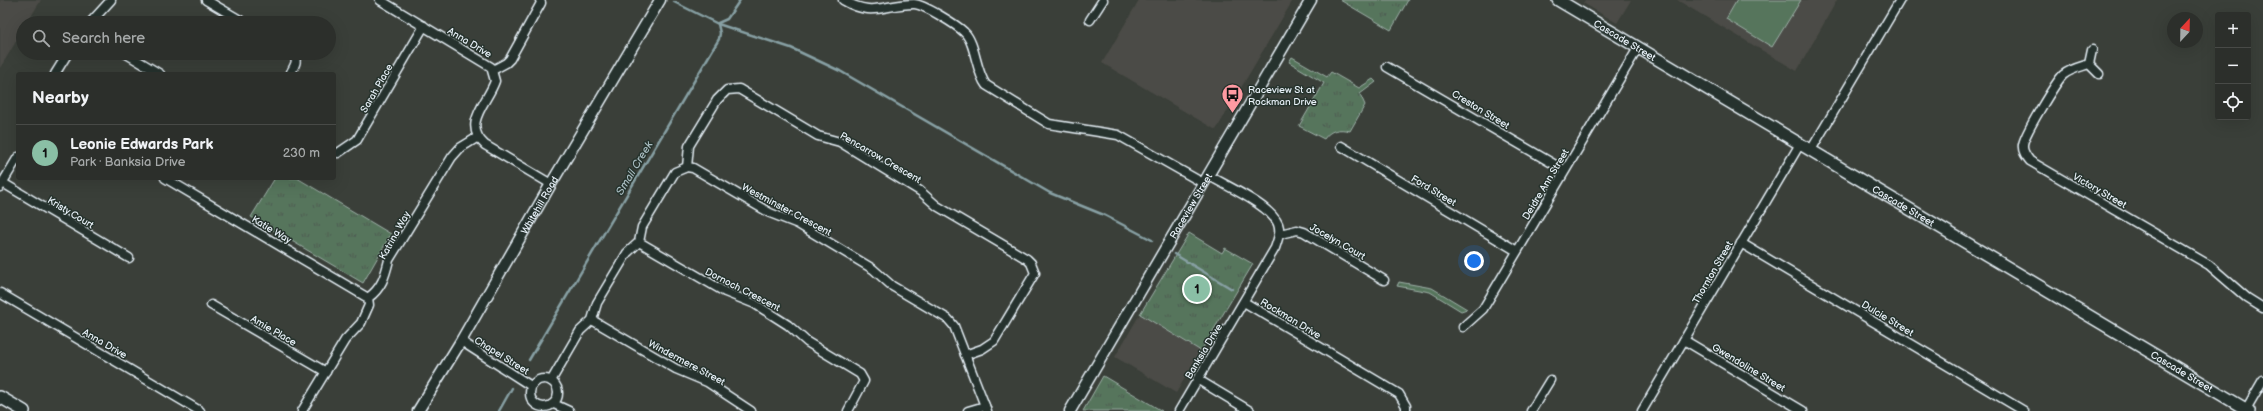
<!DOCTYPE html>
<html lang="en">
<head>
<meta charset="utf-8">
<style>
	:root { --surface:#2c2f2b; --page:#383b37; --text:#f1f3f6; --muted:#a6a9a9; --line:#484a47; --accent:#8abfa5 }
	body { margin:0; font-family:"Balsamiq Sans",sans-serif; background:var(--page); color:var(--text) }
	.controls { position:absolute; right:12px; top:12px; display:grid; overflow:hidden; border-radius:4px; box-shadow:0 4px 16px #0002 }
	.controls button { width:36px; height:36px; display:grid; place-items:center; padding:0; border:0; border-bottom:1px solid var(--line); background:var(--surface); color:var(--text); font:20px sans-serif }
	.compass { position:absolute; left:2167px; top:12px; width:36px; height:36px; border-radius:50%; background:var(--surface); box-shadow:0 4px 16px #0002; rotate:22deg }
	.you { position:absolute; left:1474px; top:261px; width:14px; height:14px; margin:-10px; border:3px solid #fff; border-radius:50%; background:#1a73e8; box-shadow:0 0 0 6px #1a73e833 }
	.badge { display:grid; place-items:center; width:26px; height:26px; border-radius:50%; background:var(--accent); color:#111; font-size:13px; font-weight:700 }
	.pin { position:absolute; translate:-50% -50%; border:2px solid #fff; box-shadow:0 1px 4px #0006 }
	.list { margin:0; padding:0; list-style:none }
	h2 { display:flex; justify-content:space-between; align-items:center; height:52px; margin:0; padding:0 16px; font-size:17px }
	h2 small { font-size:13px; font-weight:400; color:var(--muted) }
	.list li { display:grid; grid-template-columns:26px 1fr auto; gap:12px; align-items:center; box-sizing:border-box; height:56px; padding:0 16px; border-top:1px solid var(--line) }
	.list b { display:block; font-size:15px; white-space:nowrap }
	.list p { margin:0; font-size:13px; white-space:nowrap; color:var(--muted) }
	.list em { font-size:13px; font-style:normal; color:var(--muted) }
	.icon { flex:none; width:22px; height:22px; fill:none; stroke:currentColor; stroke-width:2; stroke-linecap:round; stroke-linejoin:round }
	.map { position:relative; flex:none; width:2263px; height:411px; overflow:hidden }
	.search { position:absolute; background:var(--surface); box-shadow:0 4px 16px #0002; left:16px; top:16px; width:320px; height:44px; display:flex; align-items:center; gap:10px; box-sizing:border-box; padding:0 14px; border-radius:22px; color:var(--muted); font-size:15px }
	.panel { position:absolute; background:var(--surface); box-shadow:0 4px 16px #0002; left:16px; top:72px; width:320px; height:108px; border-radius:4px }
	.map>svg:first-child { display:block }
	.built { fill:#4b4b46 }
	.grass { fill:url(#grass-tufts); stroke:#9fb2aa }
	.garden { fill:#56745b; stroke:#9fb2aa }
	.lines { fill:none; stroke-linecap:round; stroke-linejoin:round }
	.stream { stroke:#88a1a5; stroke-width:2.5 }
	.minor-casing { stroke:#e8f1f8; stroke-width:11 }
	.tertiary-casing { stroke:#e8f1f8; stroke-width:13 }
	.secondary-casing { stroke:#e8f1f8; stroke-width:14 }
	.minor { stroke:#26332d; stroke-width:8 }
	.tertiary { stroke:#26332d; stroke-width:10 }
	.secondary { stroke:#26332d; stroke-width:11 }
	.labels { text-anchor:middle; stroke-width:3; stroke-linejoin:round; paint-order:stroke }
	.street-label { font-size:10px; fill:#e8f1f8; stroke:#26332d }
	.poi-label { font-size:10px; fill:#e8f1f8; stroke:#26332d; text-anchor:start }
	.water-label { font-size:11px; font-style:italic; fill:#a8bcc0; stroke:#26332d }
</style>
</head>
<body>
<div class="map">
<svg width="2263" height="411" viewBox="0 0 2263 411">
	<defs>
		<pattern id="grass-tufts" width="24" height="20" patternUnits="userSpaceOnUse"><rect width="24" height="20" fill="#56745b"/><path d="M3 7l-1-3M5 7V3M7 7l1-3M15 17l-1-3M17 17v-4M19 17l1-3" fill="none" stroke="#4d5c52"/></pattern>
	</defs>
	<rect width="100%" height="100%" fill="#3a3f39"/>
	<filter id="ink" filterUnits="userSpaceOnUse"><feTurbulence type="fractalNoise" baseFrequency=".025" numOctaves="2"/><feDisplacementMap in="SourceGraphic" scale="8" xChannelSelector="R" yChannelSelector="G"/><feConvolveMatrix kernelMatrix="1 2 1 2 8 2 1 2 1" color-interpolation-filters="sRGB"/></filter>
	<g filter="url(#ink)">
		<g class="built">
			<polygon points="0,0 41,0 27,23 23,23 23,30 0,68"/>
			<polygon points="1139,0 1293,0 1216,130 1102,63"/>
			<polygon points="1585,0 1631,0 1617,23 1583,3"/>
			<polygon points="1677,0 1837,0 1797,71"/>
			<polygon points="1140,314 1201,351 1176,393 1115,357"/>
		</g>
		<g class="grass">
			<polygon points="1340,0 1408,0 1391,30"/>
			<path d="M1292,57l35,20 4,-5 28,16 14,-9 3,3 -16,12 5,11 -15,26c-11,-3 -20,-1 -26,8l-25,-13 25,-43 -35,-21z"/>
			<polygon points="275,178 297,178 391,234 363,283 251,217"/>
			<polygon points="1189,233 1222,253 1225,248 1253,264 1201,351 1140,314"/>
			<polygon points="1399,282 1432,288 1467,309 1461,311 1430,292 1397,286"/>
			<polygon points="1103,376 1162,411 1083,411"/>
		</g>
		<polygon class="garden" points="1737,0 1801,0 1772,47 1726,19"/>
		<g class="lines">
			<g class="stream">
				<polyline points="718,23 727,19 740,0"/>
				<polyline points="718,24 791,48 840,71 1050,193 1104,215 1152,240"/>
				<polyline points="1174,254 1232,289"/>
				<polyline points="529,360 719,39 720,33 718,24 674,2"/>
				<polyline points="499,411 512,388"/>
			</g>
			<defs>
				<g id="minor">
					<polyline points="206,0 245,23"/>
					<path d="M380,0l111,67 4,14c-7,21 -34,43 -10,64l66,39"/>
					<path d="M843,0c30,18 40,4 71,4 9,0 43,21 50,28 12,11 11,38 22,53l63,39 69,11 85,48"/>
					<polyline points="1090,20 1103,0"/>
					<polyline points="90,23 111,0"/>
					<polyline points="2092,50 2089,64 2099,74"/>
					<polyline points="125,53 160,74"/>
					<path d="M2089,64c-9,3 -19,5 -26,11 -7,7 -40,61 -40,70 -1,6 3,11 7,16l179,104 38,33 16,10"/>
					<polyline points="1387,67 1564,170"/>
					<polyline points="493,70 506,63 510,59 541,3 540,0"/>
					<polyline points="55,74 68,53"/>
					<path d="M290,74c4,-8 9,-13 3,-21"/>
					<polyline points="1341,146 1517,251"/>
					<polyline points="1811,150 1900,0"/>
					<polyline points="338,153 357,140 424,26"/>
					<polyline points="687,167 689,146 717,100 727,90 739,89 818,136 840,142 920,191 937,206 1027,259 1031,263 1035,273 994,341 982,349 965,355"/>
					<polyline points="165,178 368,298"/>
					<polyline points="3,183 129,258"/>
					<polyline points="0,187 18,157"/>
					<polyline points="1280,234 1297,230 1304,232 1384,280"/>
					<polyline points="639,242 725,292 755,304 788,325 807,342 860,374 864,381 848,411"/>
					<polyline points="1741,243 2024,411"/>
					<polyline points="0,293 200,411"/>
					<polyline points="1244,302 1399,394 1406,406 1406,411"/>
					<polyline points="211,305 326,372"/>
					<polyline points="592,320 676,369 707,382 751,411"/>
					<polyline points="1463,327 1483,309 1638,48"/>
					<polyline points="1684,340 1803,411"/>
					<polyline points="461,341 531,386"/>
					<circle cx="544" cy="393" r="14"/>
					<polyline points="1197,379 1250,411"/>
					<polyline points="551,381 580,331 592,320 597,303 627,253 639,242 642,227 675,172 687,167 693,168 770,213 798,224 873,269 892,286 948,319 954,326 987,411"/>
					<polyline points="554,404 569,411"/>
					<path d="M302,411l43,-71 16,-17 8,-18 -1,-7c14,-10 17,-22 21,-38l63,-103 8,-9 18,-11"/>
					<polyline points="968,411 985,406"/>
					<path d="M1179,411l96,-163c3,-9 6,-16 3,-24 -8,-19 -52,-38 -70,-49"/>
					<polyline points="1531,411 1550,380"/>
					<polyline points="1642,411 1800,144"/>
					<polyline points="2245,411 2263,380"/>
				</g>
				<g id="tertiary">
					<path id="s1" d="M418,411l43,-70 90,-157 109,-184"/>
					<path id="s2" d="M1070,411l241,-411"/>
				</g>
				<g id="secondary">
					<path id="s3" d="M1558,0l691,411"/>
					<polyline points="0,397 24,411"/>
				</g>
			</defs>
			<use href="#minor" class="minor-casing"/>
			<use href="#tertiary" class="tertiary-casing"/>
			<use href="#secondary" class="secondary-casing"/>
			<use href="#minor" class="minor"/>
			<use href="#tertiary" class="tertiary"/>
			<use href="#secondary" class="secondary"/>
		</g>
	</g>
	<defs>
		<symbol id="bus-pin" viewBox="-11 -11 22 30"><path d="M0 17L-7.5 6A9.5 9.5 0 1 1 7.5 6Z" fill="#ff9aa2" stroke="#26332d"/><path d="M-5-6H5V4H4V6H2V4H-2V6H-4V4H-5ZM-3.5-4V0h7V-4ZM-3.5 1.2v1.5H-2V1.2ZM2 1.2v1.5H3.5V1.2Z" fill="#111"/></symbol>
	</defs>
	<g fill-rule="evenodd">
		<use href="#bus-pin" x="1220" y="82" width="25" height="34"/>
	</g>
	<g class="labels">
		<g class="street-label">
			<text dy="4" stroke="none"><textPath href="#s3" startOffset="78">Cascade Street</textPath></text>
			<text transform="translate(470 42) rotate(31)" y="4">Anna Drive</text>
			<text transform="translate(376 88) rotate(-60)" y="4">Sarah Place</text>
			<text transform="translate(1481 109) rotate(31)" y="4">Creston Street</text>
			<text transform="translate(881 157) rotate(30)" y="4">Pencarrow Crescent</text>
			<text transform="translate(1545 184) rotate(-59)" y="4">Deidre Ann Street</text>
			<text transform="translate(1434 190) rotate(31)" y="4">Ford Street</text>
			<text transform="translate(2100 190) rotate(30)" y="4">Victory Street</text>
			<text dy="4" stroke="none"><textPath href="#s1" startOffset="239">Whitehill Road</textPath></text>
			<text dy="4" stroke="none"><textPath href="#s2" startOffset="238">Raceview Street</textPath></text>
			<text dy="4" stroke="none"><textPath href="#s3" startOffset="402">Cascade Street</textPath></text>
			<text transform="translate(787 209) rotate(28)" y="4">Westminster Crescent</text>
			<text transform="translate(71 212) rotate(31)" y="4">Kristy Court</text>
			<text transform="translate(272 229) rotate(31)" y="4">Katie Way</text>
			<text transform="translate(394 235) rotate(-61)" y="4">Katrina Way</text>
			<text transform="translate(1338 241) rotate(30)" y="4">Jocelyn Court</text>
			<text transform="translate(1712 272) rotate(-60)" y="4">Thornton Street</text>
			<text transform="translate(743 289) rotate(27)" y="4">Dornoch Crescent</text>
			<text transform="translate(1291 318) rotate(31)" y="4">Rockman Drive</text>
			<text transform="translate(1888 318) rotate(31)" y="4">Dulcie Street</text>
			<text transform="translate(274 330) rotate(30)" y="4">Amie Place</text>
			<text transform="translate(105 343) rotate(30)" y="4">Anna Drive</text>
			<text transform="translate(1203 351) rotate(-59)" y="4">Banksia Drive</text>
			<text transform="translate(502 355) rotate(32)" y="4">Chapel Street</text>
			<text transform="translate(687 362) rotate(28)" y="4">Windermere Street</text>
			<text transform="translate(1749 367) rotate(31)" y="4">Gwendoline Street</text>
			<text dy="4" stroke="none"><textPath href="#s3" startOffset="726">Cascade Street</textPath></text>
		</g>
		<g class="poi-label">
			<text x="1248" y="93">Raceview St at<tspan x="1248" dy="12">Rockman Drive</tspan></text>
		</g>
		<g class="water-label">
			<text transform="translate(634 168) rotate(-59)" y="4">Small Creek</text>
		</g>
	</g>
</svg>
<div class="controls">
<button>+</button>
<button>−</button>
<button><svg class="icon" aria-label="locate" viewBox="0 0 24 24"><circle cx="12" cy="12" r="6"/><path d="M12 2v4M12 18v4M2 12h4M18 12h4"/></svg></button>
</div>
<svg class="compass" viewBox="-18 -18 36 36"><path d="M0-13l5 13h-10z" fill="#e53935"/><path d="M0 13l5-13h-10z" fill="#a6a9a9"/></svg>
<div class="you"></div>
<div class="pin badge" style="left:1197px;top:289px">1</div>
<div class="search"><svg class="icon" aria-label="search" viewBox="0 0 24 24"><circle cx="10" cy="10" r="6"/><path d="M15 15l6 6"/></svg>Search here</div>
<section class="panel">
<h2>Nearby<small></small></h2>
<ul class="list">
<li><span class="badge">1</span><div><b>Leonie Edwards Park</b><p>Park · Banksia Drive</p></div><em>230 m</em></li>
</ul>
</section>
</div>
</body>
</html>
